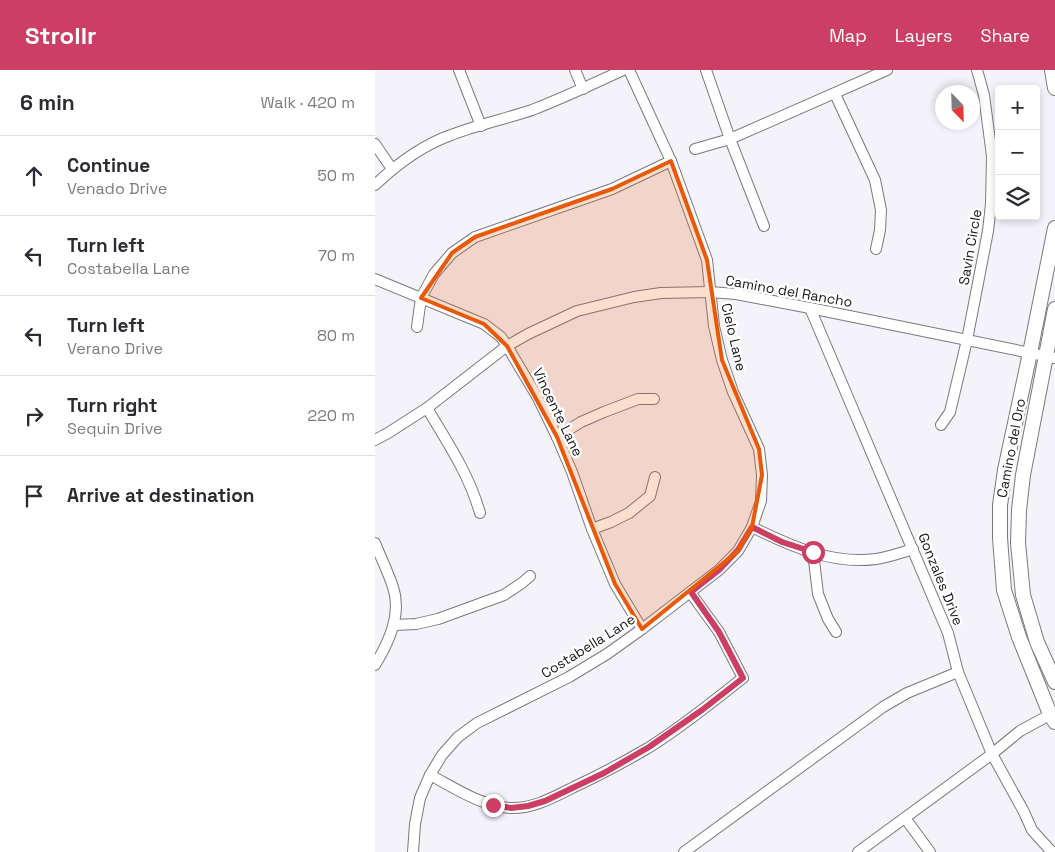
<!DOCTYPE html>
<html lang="en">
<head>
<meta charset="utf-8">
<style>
	:root { --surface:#fff; --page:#f2f2f3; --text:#2b2b33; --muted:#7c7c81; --line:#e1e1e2; --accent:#cc3e63 }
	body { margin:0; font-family:"Space Grotesk",sans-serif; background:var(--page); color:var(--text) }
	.controls { position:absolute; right:15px; top:15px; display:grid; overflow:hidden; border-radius:5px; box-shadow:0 2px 8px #0003 }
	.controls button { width:45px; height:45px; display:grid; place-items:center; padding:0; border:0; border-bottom:1px solid var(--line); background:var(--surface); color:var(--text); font:25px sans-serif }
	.compass { position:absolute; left:560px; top:15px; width:45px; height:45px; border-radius:50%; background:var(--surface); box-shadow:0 2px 8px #0003; rotate:157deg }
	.stop { position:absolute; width:15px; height:15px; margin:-11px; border:4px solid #cc3e63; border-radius:50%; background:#fff }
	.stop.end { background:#cc3e63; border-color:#fff; box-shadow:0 1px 5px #0008 }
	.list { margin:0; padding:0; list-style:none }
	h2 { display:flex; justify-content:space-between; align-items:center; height:65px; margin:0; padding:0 20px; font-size:21px }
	h2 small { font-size:16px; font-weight:400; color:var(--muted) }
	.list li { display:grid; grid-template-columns:32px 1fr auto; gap:15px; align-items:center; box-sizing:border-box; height:80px; padding:0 20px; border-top:1px solid var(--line) }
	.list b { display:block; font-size:19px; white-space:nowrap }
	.list p { margin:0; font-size:16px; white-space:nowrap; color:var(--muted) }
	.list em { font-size:16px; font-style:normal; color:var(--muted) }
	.icon { flex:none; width:28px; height:28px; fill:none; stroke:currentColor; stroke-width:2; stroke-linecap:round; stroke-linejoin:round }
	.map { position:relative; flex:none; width:680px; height:782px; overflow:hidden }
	header { display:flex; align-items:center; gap:30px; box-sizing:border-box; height:70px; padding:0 25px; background:var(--accent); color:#fff }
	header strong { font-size:24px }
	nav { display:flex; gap:28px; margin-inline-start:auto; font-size:18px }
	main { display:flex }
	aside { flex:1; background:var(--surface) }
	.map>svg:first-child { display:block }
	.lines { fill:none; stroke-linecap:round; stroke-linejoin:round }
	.street-casing { stroke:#7a7980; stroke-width:12 }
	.secondary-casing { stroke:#7a7980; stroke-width:16 }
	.street { stroke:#fff; stroke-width:10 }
	.secondary { stroke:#fff; stroke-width:14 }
	.route { stroke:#cc3e63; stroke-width:6 }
	.marked { fill:#e8590c; fill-opacity:0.2; stroke:#e8590c; stroke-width:4; stroke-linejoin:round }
	.labels { text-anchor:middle; stroke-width:5; stroke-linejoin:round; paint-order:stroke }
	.street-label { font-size:14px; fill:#171619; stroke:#fff }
</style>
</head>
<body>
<header>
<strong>Strollr</strong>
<nav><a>Map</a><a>Layers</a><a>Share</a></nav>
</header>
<main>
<aside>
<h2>6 min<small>Walk · 420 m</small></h2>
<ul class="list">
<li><svg class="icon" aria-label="ahead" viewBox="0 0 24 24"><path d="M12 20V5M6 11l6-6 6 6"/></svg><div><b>Continue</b><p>Venado Drive</p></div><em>50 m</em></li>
<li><svg class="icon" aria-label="left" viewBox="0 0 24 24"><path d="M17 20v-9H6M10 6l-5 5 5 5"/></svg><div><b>Turn left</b><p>Costabella Lane</p></div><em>70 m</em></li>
<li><svg class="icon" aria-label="left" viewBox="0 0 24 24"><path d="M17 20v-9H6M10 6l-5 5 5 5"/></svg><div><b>Turn left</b><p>Verano Drive</p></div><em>80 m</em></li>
<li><svg class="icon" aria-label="right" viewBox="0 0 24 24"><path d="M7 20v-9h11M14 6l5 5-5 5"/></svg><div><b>Turn right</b><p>Sequin Drive</p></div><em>220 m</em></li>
<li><svg class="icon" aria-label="arrive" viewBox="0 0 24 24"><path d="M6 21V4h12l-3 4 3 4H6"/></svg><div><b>Arrive at destination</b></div></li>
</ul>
</aside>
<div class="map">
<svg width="680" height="782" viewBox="0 0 680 782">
	<rect width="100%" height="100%" fill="#f4f3fa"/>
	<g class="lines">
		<defs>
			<g id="street">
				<polyline points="84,0 106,56"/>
				<polyline points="200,0 208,19"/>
				<polyline points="331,0 355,69 389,156"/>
				<polyline points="460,24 500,110 506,140 505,160 501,179"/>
				<polyline points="0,74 17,99"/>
				<polyline points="320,79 355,69 512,0"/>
				<path d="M0,115c22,-21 48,-40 76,-50 26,-10 54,-16 81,-25 31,-12 61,-26 91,-40"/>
				<polyline points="0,209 109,254 126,267 132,276 163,328 182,367 197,402 217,459 240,514 267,559"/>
				<polyline points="435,238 573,563 583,602 617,684 649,742 657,760 676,781 680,782"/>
				<polyline points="42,257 46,228 59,204 77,183 100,167 237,119 296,91"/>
				<path d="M52,338c20,34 42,66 53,105"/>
				<polyline points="566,355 575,342 592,270 613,161 616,134 617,86 609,25 602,0"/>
				<polyline points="182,367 206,352 229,342 263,329 279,329"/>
				<polyline points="0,370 13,363 52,338 132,276 153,264 202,241 259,227 286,223 335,222 361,224 435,238 680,288"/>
				<path d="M377,457c38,19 81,38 124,32 13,-2 25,-6 37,-10"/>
				<polyline points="217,459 236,452 254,443 275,426 280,407"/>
				<path d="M0,473c6,15 13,29 18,44 9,27 -4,55 -18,78"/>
				<polyline points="438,482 443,524 453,549 461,562"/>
				<polyline points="19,555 41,554 63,549 129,525 147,513 155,506"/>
				<path d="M55,705c25,13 51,31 80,33 23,1 44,-11 64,-21 26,-12 50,-25 74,-39 34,-21 64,-46 95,-70l-24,-46 -29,-40"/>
				<polyline points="530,748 555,782"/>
				<polyline points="38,782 40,754 45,728 55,705 67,685 83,667 102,653 194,607 232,584 267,559 344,500 363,481 377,457 386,431 387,405 384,379 358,322 347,290 339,256 332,190 296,91 254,0"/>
				<polyline points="309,782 508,637 532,623 583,602"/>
				<polyline points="483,782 617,684 645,661 680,642"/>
			</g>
			<g id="secondary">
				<polyline points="677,0 680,18"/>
				<polyline points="680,158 655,283 630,400 625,435 625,468 629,520 644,567 675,644 680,652"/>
				<polyline points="680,239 648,405 644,440 643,473 648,525 662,572 680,612"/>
			</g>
		</defs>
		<use href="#street" class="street-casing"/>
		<use href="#secondary" class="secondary-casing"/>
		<use href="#street" class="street"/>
		<use href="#secondary" class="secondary"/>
	</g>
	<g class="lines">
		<polyline class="route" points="118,735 136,738 153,736 170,731 229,703 274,677 327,640 368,608 344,562 316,522 344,500 363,480 377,457 407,472 438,482"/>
	</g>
	<path class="marked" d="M296,91l36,99 15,100 37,89 3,26 -10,52 -14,24 -96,78 -27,-45 -58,-147 -50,-91 -23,-22 -63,-26 31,-45 23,-16 137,-48z"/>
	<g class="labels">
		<g class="street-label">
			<text transform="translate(595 177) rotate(-80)" y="5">Savin Circle</text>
			<text transform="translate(414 221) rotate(10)" y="5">Camino del Rancho</text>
			<text transform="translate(359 267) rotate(77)" y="5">Cielo Lane</text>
			<text transform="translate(183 342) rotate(64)" y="5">Vincente Lane</text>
			<text transform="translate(636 378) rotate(-79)" y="5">Camino del Oro</text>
			<text transform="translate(566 509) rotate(68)" y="5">Gonzales Drive</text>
			<text transform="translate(213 576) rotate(-32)" y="5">Costabella Lane</text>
		</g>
	</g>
</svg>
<div class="controls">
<button>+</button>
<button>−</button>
<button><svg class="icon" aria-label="layers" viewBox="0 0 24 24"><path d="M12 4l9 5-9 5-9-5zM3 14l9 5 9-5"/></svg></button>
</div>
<svg class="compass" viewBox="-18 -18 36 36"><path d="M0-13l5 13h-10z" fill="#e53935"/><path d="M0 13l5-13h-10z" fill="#7c7c81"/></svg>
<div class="stop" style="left:438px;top:482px"></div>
<div class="stop end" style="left:118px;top:735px"></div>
</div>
</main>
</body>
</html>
